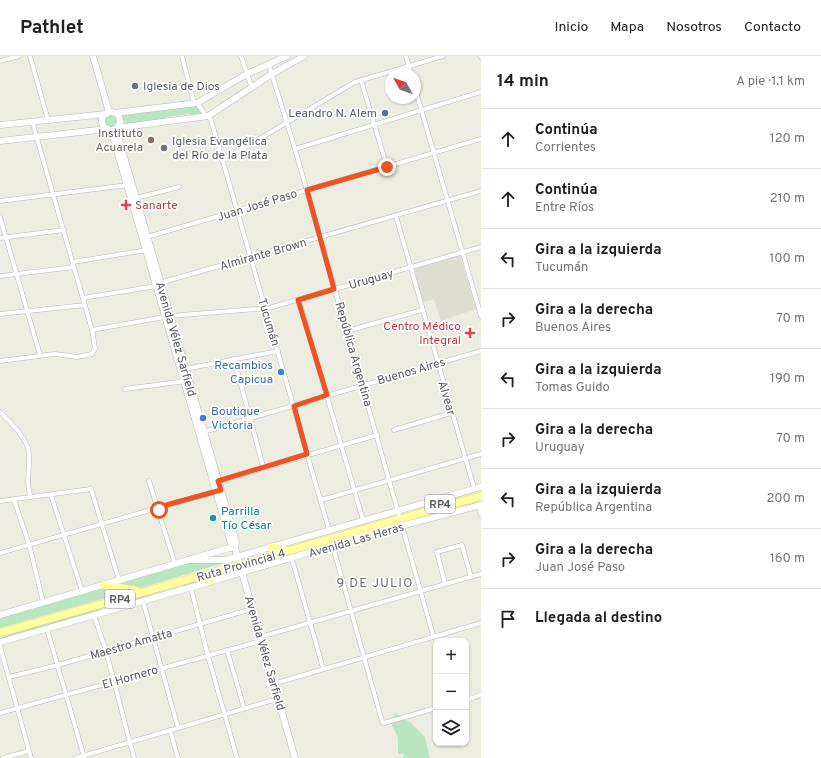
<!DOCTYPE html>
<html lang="es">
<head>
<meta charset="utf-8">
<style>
	:root { --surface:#fff; --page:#f6f6f6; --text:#202124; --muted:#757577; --line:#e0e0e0 }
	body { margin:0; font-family:Overpass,sans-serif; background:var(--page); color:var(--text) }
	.controls { position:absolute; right:12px; bottom:12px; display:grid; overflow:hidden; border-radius:8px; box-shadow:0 1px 3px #0004 }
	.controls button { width:36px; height:36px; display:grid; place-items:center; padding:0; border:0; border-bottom:1px solid var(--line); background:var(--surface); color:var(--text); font:20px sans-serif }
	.compass { position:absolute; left:385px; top:12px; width:36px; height:36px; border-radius:50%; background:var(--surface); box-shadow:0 1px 3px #0004; rotate:310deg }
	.stop { position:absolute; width:12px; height:12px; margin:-9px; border:3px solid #ee5324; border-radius:50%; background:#fff }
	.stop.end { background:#ee5324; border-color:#fff; box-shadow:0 1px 4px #0008 }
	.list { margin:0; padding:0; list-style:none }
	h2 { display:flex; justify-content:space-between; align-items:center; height:52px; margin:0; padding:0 16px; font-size:17px }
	h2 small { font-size:13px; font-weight:400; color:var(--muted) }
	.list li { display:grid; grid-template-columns:26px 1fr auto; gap:12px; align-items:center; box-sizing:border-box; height:60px; padding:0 16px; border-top:1px solid var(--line) }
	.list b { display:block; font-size:15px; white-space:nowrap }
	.list p { margin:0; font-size:13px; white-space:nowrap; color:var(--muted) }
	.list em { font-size:13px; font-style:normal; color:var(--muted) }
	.icon { flex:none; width:22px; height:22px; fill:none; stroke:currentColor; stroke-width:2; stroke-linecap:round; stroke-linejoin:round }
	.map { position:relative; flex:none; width:481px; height:702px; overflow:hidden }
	header { display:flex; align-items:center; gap:24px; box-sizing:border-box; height:56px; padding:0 20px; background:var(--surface); border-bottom:1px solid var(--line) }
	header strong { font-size:19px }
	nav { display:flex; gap:22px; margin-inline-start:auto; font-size:14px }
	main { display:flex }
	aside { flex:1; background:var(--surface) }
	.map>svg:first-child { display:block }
	.education { fill:#deded0 }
	.green { fill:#bae5c1 }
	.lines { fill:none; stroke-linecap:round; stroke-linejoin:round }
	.street-casing { stroke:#b8b9bf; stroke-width:5 }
	.secondary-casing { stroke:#b9bbc2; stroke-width:7 }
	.primary-casing { stroke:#f5e150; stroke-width:8 }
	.street { stroke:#fff; stroke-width:4 }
	.secondary { stroke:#fff; stroke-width:6 }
	.primary { stroke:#fffea2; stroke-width:7 }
	.route { stroke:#ee5324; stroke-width:5 }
	.worship-dot { fill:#6b7280; stroke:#fff; stroke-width:1.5 }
	.service-dot { fill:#5c6f8a; stroke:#fff; stroke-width:1.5 }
	.education-dot { fill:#8d6e63; stroke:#fff; stroke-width:1.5 }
	.health-dot { fill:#e0444e; stroke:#fff; stroke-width:1.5 }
	.shop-dot { fill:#3f7fe0; stroke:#fff; stroke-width:1.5 }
	.culture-dot { fill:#0f9aa8; stroke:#fff; stroke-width:1.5 }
	.labels { text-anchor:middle; stroke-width:3.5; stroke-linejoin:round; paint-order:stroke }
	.shield { fill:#fff; stroke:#8b8c90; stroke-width:1 }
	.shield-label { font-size:11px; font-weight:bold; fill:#595b61 }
	.worship-label { font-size:12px; fill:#5b616d; stroke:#fff; text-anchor:start }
	.service-label { font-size:12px; fill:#4e5e75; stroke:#fff; text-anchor:end }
	.education-label { font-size:12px; fill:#785e54; stroke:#fff; text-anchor:end }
	.health-label { font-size:12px; fill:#be3a42; stroke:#fff; text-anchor:start }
	.street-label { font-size:12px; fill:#595b61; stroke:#fff }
	.shop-label { font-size:12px; fill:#366cbe; stroke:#fff; text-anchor:end }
	.culture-label { font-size:12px; fill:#0d838f; stroke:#fff; text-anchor:start }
	.neighbourhood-label { font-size:13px; letter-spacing:1px; fill:#696d73; stroke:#fff }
</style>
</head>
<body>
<header>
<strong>Pathlet</strong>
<nav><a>Inicio</a><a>Mapa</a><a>Nosotros</a><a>Contacto</a></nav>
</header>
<main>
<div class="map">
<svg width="481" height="702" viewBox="0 0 481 702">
	<rect width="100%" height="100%" fill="#ecece0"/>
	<polygon class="education" points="460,199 476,253 441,265 434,243 423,246 414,213"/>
	<g class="green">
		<polygon points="196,50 201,56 200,59 191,60 189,58 167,61 163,65 126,68 121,59"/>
		<circle cx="111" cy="65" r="7"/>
		<polygon points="227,506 137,533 112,528 183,507"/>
		<polygon points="196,523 205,524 186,531 183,529 162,535 163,538 161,536 149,539 148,542 137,545 135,543 130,545 129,547 127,545 98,554 98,556 3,581 4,578"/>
		<polygon points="101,531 126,536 0,572 0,561"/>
		<polygon points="395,657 411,667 425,681 430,702 403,702 404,698 398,698 398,682 392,669"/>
	</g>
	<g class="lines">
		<defs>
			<g id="street">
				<polyline points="30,0 48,64"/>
				<polyline points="182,0 194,47"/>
				<polyline points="241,0 252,32"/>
				<polyline points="406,0 411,18"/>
				<polyline points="481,0 481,1"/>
				<polyline points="0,5 19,0"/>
				<polyline points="269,9 295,93 433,579"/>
				<polyline points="361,24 387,111"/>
				<polyline points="415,32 481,260"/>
				<polyline points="197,47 206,60"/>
				<polyline points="208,60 211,64 329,474"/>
				<polyline points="32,65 92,274"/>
				<polyline points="295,93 481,36"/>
				<polyline points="222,105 355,26 443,0"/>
				<polyline points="136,142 179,131"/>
				<polyline points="0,145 128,129"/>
				<polyline points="396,160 474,432"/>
				<polyline points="0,161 40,299"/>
				<polyline points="147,181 481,83"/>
				<polyline points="0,182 64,174"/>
				<polyline points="73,206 147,194"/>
				<polyline points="0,220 74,211"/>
				<polyline points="83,242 156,230 163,226 481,135"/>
				<polyline points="299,244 363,464"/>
				<polyline points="0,258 85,249"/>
				<polyline points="347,275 422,254"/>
				<polyline points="234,303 263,410"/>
				<polyline points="0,305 55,298 77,301 92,298 95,292 92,274 170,260 269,252 481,191"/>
				<polyline points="185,313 278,295"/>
				<polyline points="125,333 186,325"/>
				<path d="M0,356c9,8 24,24 28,36 4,16 -4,33 3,49"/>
				<polyline points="394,374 451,357"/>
				<polyline points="203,376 481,295"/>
				<polyline points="149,425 175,508"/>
				<polyline points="216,426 377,379"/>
				<polyline points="51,439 82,535"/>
				<polyline points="14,444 29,488 43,546"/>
				<polyline points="321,444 481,398"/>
				<polyline points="0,445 91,433 119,524"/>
				<polyline points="478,449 481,459"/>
				<polyline points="333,491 382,665 384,667 436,652"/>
				<polyline points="0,497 217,435"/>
				<polyline points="292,503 323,612"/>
				<polyline points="445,528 437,496 462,489 471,521"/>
				<polyline points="191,532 208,600 237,702"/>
				<polyline points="143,545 178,672"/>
				<polyline points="94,559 106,595 134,702"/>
				<polyline points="47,573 84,701"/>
				<polyline points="260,581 481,518"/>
				<polyline points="0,590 31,702"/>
				<polyline points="227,594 244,652"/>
				<polyline points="9,621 58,609 252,553"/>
				<polyline points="273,628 481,567"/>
				<polyline points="466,644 481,639"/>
				<polyline points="0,657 261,585"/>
				<polyline points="170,674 178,702"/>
				<polyline points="3,702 29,695"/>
				<polyline points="76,702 277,643"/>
			</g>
			<g id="secondary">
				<polyline points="93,0 109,56"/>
				<circle cx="111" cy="65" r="9"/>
				<polyline points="115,57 197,47 247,18 287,0"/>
				<polyline points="0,69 106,58"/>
				<polyline points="117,72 208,60 272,18 304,0"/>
				<polyline points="116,73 221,434 236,486 235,492"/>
				<polyline points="111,74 231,487 235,492 295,702"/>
				<polyline points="0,85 107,73"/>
				<polyline points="189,504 226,504 481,431"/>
				<polyline points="0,559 229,492 235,492"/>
				<polyline points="0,586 206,527 375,477 481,449"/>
			</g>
			<g id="primary">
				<polyline points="363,475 375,477"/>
				<polyline points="271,491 283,493"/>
				<polyline points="199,522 211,524"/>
				<polyline points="103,529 136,534"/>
				<polyline points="0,577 481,440"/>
			</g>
		</defs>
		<use href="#street" class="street-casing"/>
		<use href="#secondary" class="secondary-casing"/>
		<use href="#primary" class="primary-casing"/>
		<use href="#street" class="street"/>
		<use href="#secondary" class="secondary"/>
		<use href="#primary" class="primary"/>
	</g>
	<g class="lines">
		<polyline class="route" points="159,454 159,451 221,434 218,425 307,398 294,350 327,339 298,244 334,233 307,134 387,111"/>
	</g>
	<g class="worship-dot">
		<circle cx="135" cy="30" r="4"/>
		<circle cx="164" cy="92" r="4"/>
	</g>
	<circle class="service-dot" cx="385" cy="57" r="4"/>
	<circle class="education-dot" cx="151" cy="84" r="4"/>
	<g class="health-dot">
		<path d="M124 143h4v4h4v4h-4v4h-4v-4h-4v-4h4z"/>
		<path d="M468 271h4v4h4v4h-4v4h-4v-4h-4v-4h4z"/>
	</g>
	<g class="shop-dot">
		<circle cx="281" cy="316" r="4"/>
		<circle cx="203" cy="362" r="4"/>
	</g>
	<circle class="culture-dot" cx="213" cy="462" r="4"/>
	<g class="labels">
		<g class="shield">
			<rect x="425" y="439" width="30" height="18" rx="3"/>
			<rect x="105" y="534" width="30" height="18" rx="3"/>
		</g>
		<g class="shield-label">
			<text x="440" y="452">RP4</text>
			<text x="120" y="547">RP4</text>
		</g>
		<g class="worship-label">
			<text x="143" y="34">Iglesia de Dios</text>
			<text x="172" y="89">Iglesia Evangélica<tspan x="172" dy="14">del Río de la Plata</tspan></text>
		</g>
		<g class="service-label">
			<text x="377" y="61">Leandro N. Alem</text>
		</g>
		<g class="education-label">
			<text x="143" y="81">Instituto<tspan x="143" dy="14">Acuarela</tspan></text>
		</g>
		<g class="health-label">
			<text x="135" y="153">Sanarte</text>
			<text x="461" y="274" text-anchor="end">Centro Médico<tspan x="461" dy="14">Integral</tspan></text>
		</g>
		<g class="street-label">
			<text transform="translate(257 149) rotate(-17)" y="4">Juan José Paso</text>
			<text transform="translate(263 198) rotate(-16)" y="4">Almirante Brown</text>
			<text transform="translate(371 223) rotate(-16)" y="4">Uruguay</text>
			<text transform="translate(269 266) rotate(73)" y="4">Tucumán</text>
			<text transform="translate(176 283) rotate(74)" y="4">Avenida Vélez Sarfield</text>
			<text transform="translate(354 298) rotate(74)" y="4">República Argentina</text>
			<text transform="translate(411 315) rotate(-16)" y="4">Buenos Aires</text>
			<text transform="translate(447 342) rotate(74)" y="4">Alvear</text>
			<text transform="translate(356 484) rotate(-16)" y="4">Avenida Las Heras</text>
			<text transform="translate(241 509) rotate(-16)" y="4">Ruta Provincial 4</text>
			<text transform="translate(131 588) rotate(-16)" y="4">Maestro Amatta</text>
			<text transform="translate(265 597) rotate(74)" y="4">Avenida Vélez Sarfield</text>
			<text transform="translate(130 621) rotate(-16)" y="4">El Hornero</text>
		</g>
		<g class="shop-label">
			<text x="273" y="313">Recambios<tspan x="273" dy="14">Capicua</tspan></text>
			<text x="211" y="359" text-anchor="start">Boutique<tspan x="211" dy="14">Victoria</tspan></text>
		</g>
		<g class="culture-label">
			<text x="221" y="459">Parrilla<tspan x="221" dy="14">Tío César</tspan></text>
		</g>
		<g class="neighbourhood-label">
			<text x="375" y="531">9 DE JULIO</text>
		</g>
	</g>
</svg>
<div class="controls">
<button>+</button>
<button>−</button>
<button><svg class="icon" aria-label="layers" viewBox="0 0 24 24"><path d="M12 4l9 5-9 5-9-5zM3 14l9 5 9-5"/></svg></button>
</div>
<svg class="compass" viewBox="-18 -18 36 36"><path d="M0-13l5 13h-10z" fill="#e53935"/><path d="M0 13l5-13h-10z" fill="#757577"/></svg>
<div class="stop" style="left:159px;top:454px"></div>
<div class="stop end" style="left:387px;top:111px"></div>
</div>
<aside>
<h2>14 min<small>A pie · 1.1 km</small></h2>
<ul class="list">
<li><svg class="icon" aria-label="ahead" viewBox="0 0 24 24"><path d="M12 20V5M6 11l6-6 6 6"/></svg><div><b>Continúa</b><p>Corrientes</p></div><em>120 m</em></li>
<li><svg class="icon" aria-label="ahead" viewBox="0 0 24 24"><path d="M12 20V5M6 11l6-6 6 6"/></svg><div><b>Continúa</b><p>Entre Ríos</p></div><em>210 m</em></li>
<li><svg class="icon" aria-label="left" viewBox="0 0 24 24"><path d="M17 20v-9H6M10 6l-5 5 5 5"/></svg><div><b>Gira a la izquierda</b><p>Tucumán</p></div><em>100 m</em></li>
<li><svg class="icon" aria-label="right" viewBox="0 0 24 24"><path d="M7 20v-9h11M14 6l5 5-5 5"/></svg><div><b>Gira a la derecha</b><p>Buenos Aires</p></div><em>70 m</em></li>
<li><svg class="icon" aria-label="left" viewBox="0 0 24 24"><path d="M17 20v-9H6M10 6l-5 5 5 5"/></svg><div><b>Gira a la izquierda</b><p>Tomas Guido</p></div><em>190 m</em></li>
<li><svg class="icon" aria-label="right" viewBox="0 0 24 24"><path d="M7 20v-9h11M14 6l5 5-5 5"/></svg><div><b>Gira a la derecha</b><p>Uruguay</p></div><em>70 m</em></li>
<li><svg class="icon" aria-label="left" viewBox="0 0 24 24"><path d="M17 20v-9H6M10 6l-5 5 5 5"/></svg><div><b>Gira a la izquierda</b><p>República Argentina</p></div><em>200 m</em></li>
<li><svg class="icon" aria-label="right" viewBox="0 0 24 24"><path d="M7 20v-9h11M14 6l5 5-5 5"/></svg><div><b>Gira a la derecha</b><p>Juan José Paso</p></div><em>160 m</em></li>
<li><svg class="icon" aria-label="arrive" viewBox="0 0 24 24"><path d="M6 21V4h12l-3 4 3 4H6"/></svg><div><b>Llegada al destino</b></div></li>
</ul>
</aside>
</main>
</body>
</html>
